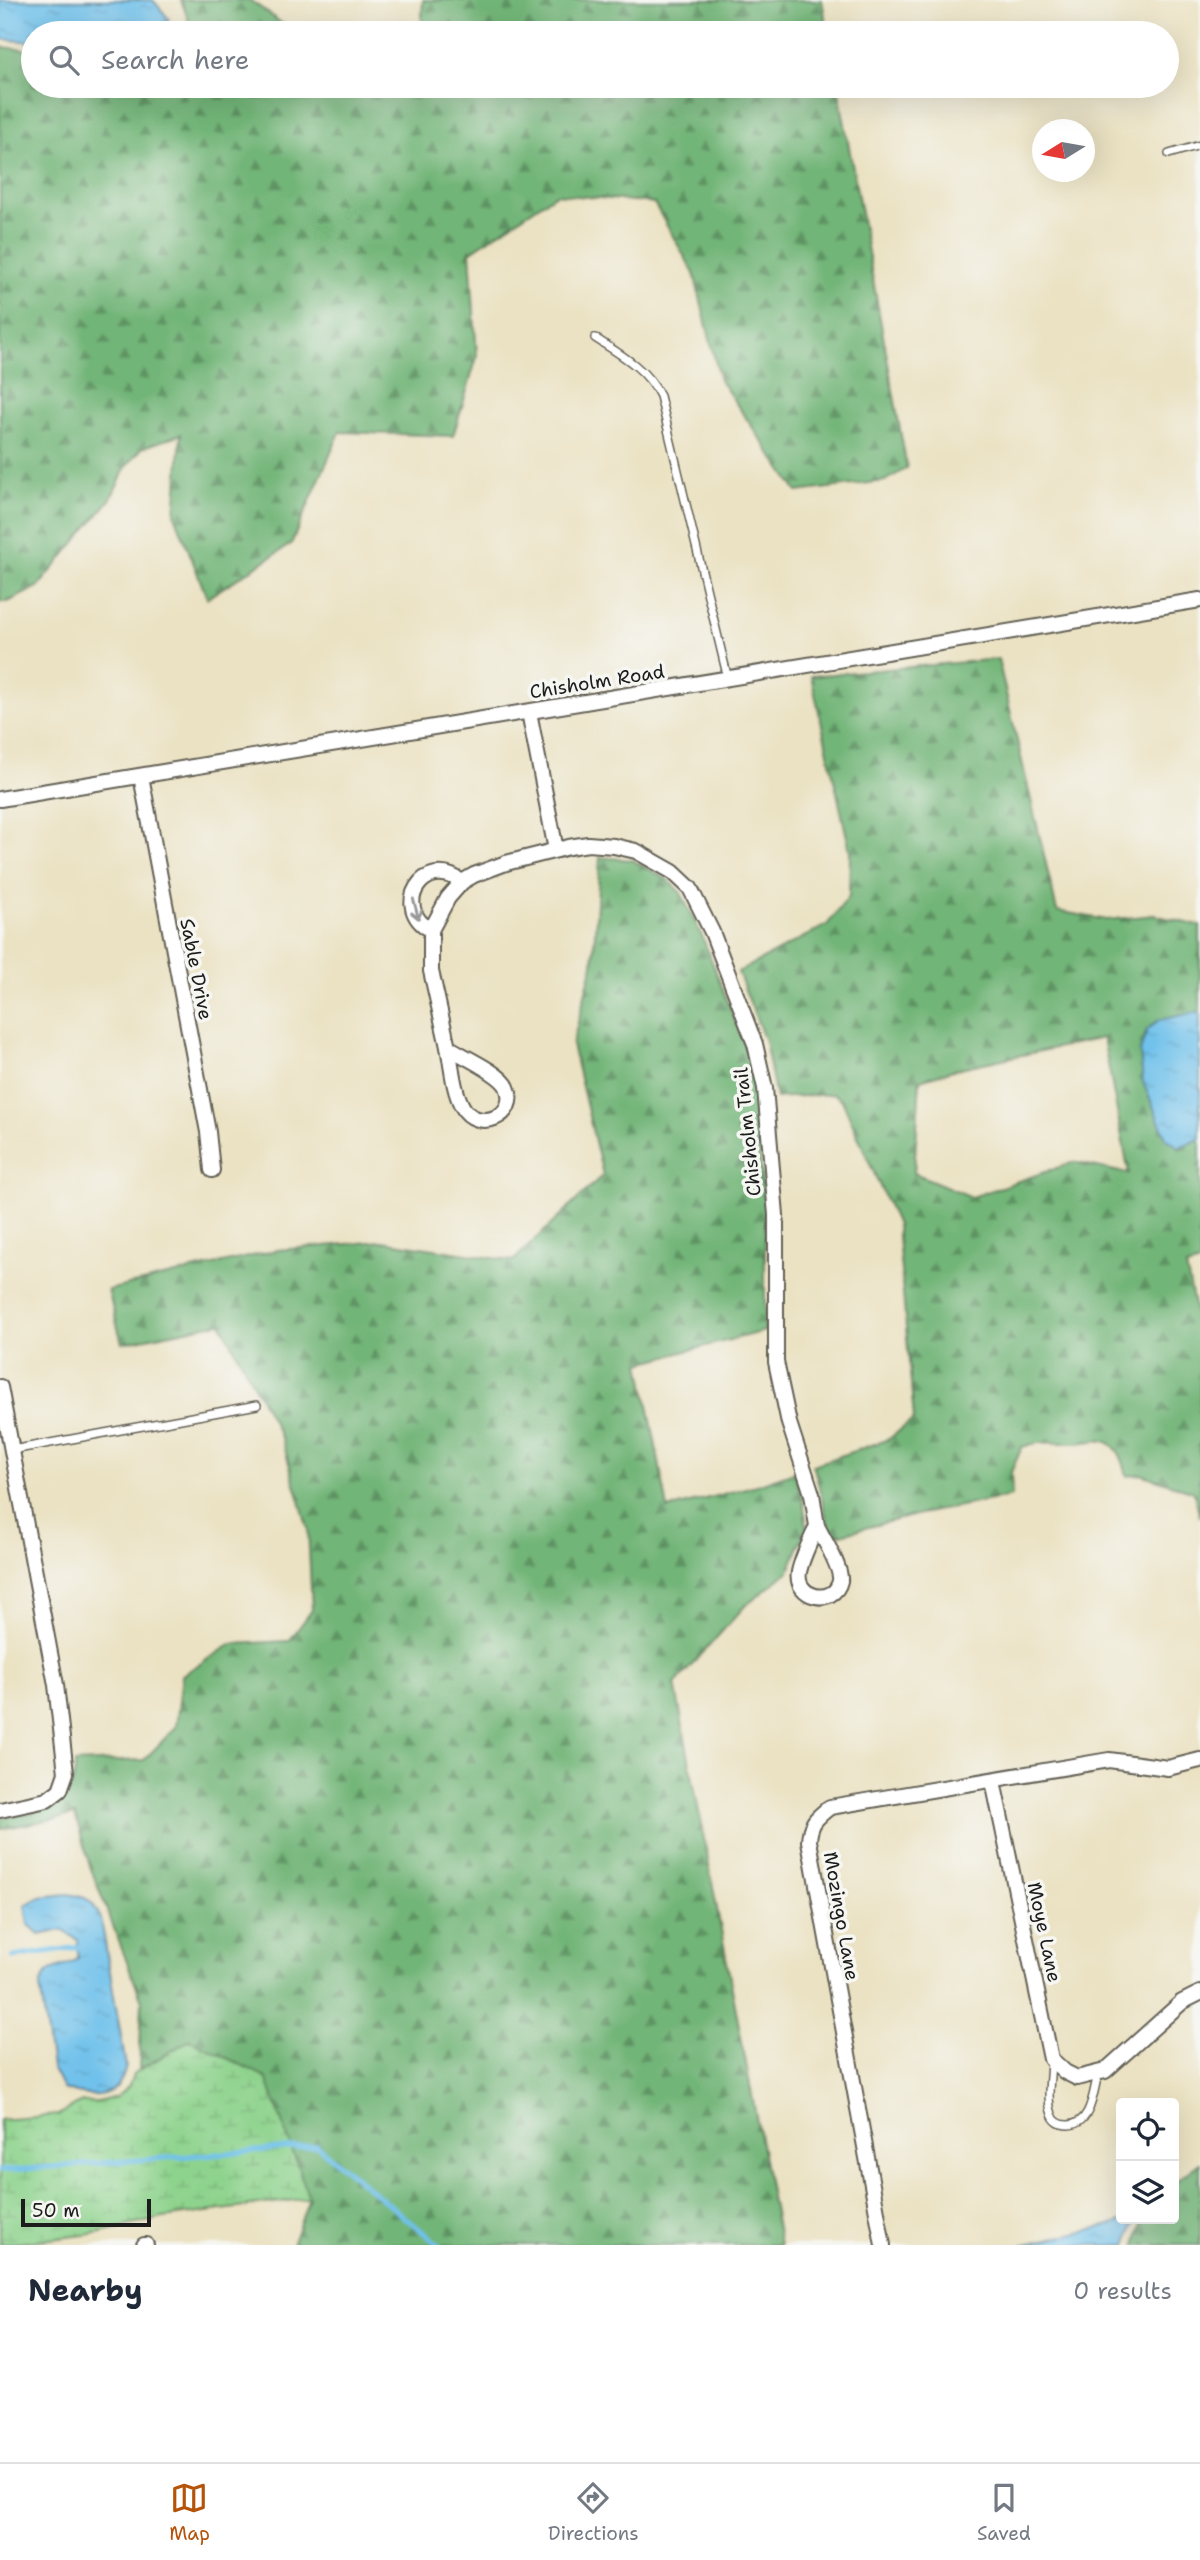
<!DOCTYPE html>
<html lang="en">
<head>
<meta charset="utf-8">
<style>
	:root { --surface:#fff; --page:#f2f2f3; --text:#1f2937; --muted:#747a83; --line:#e0e1e3; --accent:#b45309 }
	body { margin:0; font-family:"Shantell Sans",sans-serif; background:var(--page); color:var(--text) }
	.controls { position:absolute; right:21px; bottom:21px; display:grid; overflow:hidden; border-radius:7px; box-shadow:0 7px 28px #0002 }
	.controls button { width:63px; height:63px; display:grid; place-items:center; padding:0; border:0; border-bottom:2px solid var(--line); background:var(--surface); color:var(--text); font:35px sans-serif }
	.compass { position:absolute; left:1032px; top:119px; width:63px; height:63px; border-radius:50%; background:var(--surface); box-shadow:0 7px 28px #0002; rotate:259deg }
	.scale { position:absolute; left:21px; bottom:18px; width:130px; box-sizing:border-box; padding-left:7px; border:4px solid #1c1c1c; border-top:0; font-size:19px; line-height:24px; white-space:nowrap; color:#1c1c1c; -webkit-text-stroke:5px #f6f6f2; paint-order:stroke }
	.list { margin:0; padding:0; list-style:none }
	h2 { display:flex; justify-content:space-between; align-items:center; height:91px; margin:0; padding:0 28px; font-size:30px }
	h2 small { font-size:23px; font-weight:400; color:var(--muted) }
	.icon { flex:none; width:38px; height:38px; fill:none; stroke:currentColor; stroke-width:2; stroke-linecap:round; stroke-linejoin:round }
	.map { position:relative; flex:none; width:1200px; height:2245px; overflow:hidden }
	.search { position:absolute; background:var(--surface); box-shadow:0 7px 28px #0002; left:21px; right:21px; top:21px; height:77px; display:flex; align-items:center; gap:18px; box-sizing:border-box; padding:0 24px; border-radius:38px; color:var(--muted); font-size:26px }
	.sheet { height:217px; background:var(--surface) }
	nav { display:flex; justify-content:space-around; align-items:center; box-sizing:border-box; height:98px; border-top:2px solid var(--line); background:var(--surface); font-size:19px; color:var(--muted) }
	nav a { display:grid; justify-items:center; gap:4px }
	nav .on { color:var(--accent) }
	.map>svg:first-child { display:block }
	.forest { fill:url(#forest-firs); stroke:#47684a; stroke-width:2; fill-rule:evenodd }
	.wetland { fill:url(#wetland-marsh); stroke:#557854; stroke-width:2 }
	.water { fill:url(#water-ripples); stroke:#466e84; stroke-width:2 }
	.lines { fill:none; stroke-linecap:round; stroke-linejoin:round }
	.stream { stroke:#6fc1eb; stroke-width:5 }
	.service-casing { stroke:#646156; stroke-width:10 }
	.minor-casing { stroke:#646156; stroke-width:18 }
	.service { stroke:#fff; stroke-width:7 }
	.minor { stroke:#fff; stroke-width:14 }
	.oneway { stroke:#999 }
	.labels { text-anchor:middle; stroke-width:7; stroke-linejoin:round; paint-order:stroke }
	.street-label { font-size:19px; fill:#1c1c1c; stroke:#f6f6f2 }
</style>
</head>
<body>
<div class="map">
<svg width="1200" height="2245" viewBox="0 0 1200 2245">
	<defs>
		<pattern id="forest-firs" width="22" height="20" patternUnits="userSpaceOnUse" patternTransform="scale(1.75)"><rect width="22" height="20" fill="#72b578"/><path d="M5 1l3.5 6h-7zM16 11l3.5 6h-7z" fill="#5d9262"/></pattern>
		<pattern id="wetland-marsh" width="20" height="14" patternUnits="userSpaceOnUse" patternTransform="scale(1.75)"><rect width="20" height="14" fill="#8ed38d"/><path d="M1 5h8M5 5V1M11 12h8M15 12V8" fill="none" stroke="#7ab579"/></pattern>
		<pattern id="water-ripples" width="26" height="14" patternUnits="userSpaceOnUse" patternTransform="scale(1.75)"><rect width="26" height="14" fill="#6fc1eb"/><path d="M2 4q2-2 4 0t4 0M15 11q2-2 4 0t4 0" fill="none" stroke="#60a5c9"/></pattern>
	</defs>
	<rect width="100%" height="100%" fill="#f6f6f2"/>
	<filter id="ink" filterUnits="userSpaceOnUse"><feTurbulence type="fractalNoise" baseFrequency=".0143" numOctaves="2"/><feDisplacementMap in="SourceGraphic" scale="14" xChannelSelector="R" yChannelSelector="G"/><feConvolveMatrix kernelMatrix="1 2 1 2 8 2 1 2 1" color-interpolation-filters="sRGB"/></filter>
	<filter id="wash" filterUnits="userSpaceOnUse"><feTurbulence type="fractalNoise" baseFrequency=".00686" numOctaves="4" result="noise"/><feDisplacementMap in="SourceGraphic" scale="28" xChannelSelector="R" yChannelSelector="G"/><feGaussianBlur stdDeviation="1.57" result="paint"/><feColorMatrix in="noise" values="0 0 0 0 0 0 0 0 0 0 0 0 0 0 0 0 0 1.4 0 .05"/><feComposite in="paint" operator="in"/></filter>
	<g filter="url(#wash)">
		<rect width="100%" height="100%" fill="#ebe2c3"/>
		<g class="forest">
			<polygon points="181,0 250,0 295,33 191,33 191,27"/>
			<polygon points="423,0 822,0 828,33 421,33"/>
			<polygon points="0,47 33,50 33,86 388,86 397,89 409,86 838,86 907,468 885,481 797,492 720,380 694,273 654,203 556,194 470,252 477,357 453,436 340,432 291,544 207,598 175,515 181,434 142,448 126,467 110,500 38,587 8,602 0,602"/>
			<path d="M998,659l59,252 50,9 47,-5 46,11v88l-3,-2 -18,135 21,-8v124l-14,4 14,66v184l-6,-25 -53,-18 -14,2c-3,-13 -8,-31 -23,-35 -8,-2 -19,2 -28,2 -23,1 -31,-4 -54,4l-11,25 1,24 -92,18 -87,22c-10,-21 -12,-48 -20,-71l76,-26 25,-20 -17,-194 -55,-125 -8,-6 -58,4 -11,-57 -27,-69 89,-47 22,-29 1,-45 -39,-175zM1103,1038l26,136 -55,-12 -102,35 -58,-24 6,-93 40,-12z"/>
			<path d="M600,857l32,3 35,19 14,14 21,43 43,110 10,43 10,127v115l-125,32 28,146 92,-25 34,-12 8,24 5,30 -18,45 -46,37 -68,76 105,561h-488l17,-47 -119,-158 -51,30 3,-69 -51,-132 -16,-54 -75,14v-11c37,-7 76,-6 75,-55l69,-3 32,-33 6,-52 50,-31 57,-3 23,-31 -4,-81 -26,-90 -61,-116 -99,20 -14,-53 169,-40 105,-9 131,20 90,-86 -31,-130 21,-81z"/>
			<polygon points="1200,2163 1200,2245 1136,2245 1143,2219 1174,2219 1174,2182"/>
		</g>
		<polygon class="wetland" points="190,2040 266,2077 309,2198 163,2218 92,2234 0,2245 0,2120 58,2115 82,2102 98,2102 116,2097 129,2086 133,2074"/>
		<g class="water">
			<polygon points="0,0 153,0 169,19 154,33 33,33 33,42 0,39"/>
			<polygon points="1197,1012 1200,1014 1200,1139 1179,1147 1166,1138 1143,1082 1140,1051 1147,1030 1159,1020"/>
			<path d="M67,1894c21,2 26,7 34,25l25,147c-7,35 -34,33 -63,23l-11,-21 -12,-82c9,-25 23,-15 38,-28v-18l-16,-10 -22,5 -12,-11 -3,-19 15,-8z"/>
			<polygon points="1125,2219 1136,2219 1127,2245 1022,2245 1110,2225"/>
		</g>
		<g class="lines">
			<g class="stream">
				<polyline points="13,1957 78,1947"/>
				<polyline points="0,2171 317,2146 439,2245"/>
			</g>
		</g>
	</g>
	<g filter="url(#ink)">
		<g class="lines">
			<defs>
				<g id="service">
					<polyline points="1169,154 1200,145"/>
					<path d="M595,338c25,16 51,30 65,58l68,283"/>
					<polyline points="12,1450 257,1405"/>
					<path d="M1051,2059c0,16 -5,40 1,55 2,7 8,11 16,11 24,-1 25,-33 30,-51"/>
				</g>
				<g id="minor">
					<polyline points="529,712 556,850"/>
					<polyline points="141,776 208,1132 212,1170"/>
					<polyline points="0,799 1200,600"/>
					<path d="M431,930c-41,-22 -7,-77 31,-48"/>
					<polyline points="448,1047 431,971 431,930 448,898 462,882 474,875 506,863 569,847 588,844 614,846 636,851 673,872 690,888 712,932 755,1044 765,1088 776,1215 776,1362 789,1423 812,1494 817,1526"/>
					<path d="M448,1047c14,9 53,26 59,40 13,29 -30,47 -45,19 -9,-17 -10,-39 -14,-59z"/>
					<polyline points="0,1387 56,1685 66,1773 60,1790 47,1800 0,1810"/>
					<path d="M817,1526c6,12 25,42 23,55 -6,26 -46,17 -41,-9 3,-15 12,-32 18,-46z"/>
					<polyline points="993,1781 1051,2059 1065,2072 1077,2078 1105,2071 1182,2002 1200,1993"/>
					<polyline points="144,2245 146,2245"/>
					<path d="M883,2245l-74,-404c1,-18 7,-23 21,-34l279,-47 59,8 32,-8"/>
				</g>
			</defs>
			<use href="#service" class="service-casing"/>
			<use href="#minor" class="minor-casing"/>
			<use href="#service" class="service"/>
			<use href="#minor" class="minor"/>
		</g>
		<defs><path id="oneway-shaft" d="M-6 0H5M1.5-3L5.5 0L1.5 3" fill="none" stroke-width="1.6" stroke-linecap="round" stroke-linejoin="round" transform="scale(1.75)"/></defs>
		<use class="oneway" href="#oneway-shaft" transform="translate(416 909) rotate(75)"/>
	</g>
	<g class="labels">
		<g class="street-label">
			<text transform="translate(597 681) rotate(-9)" y="7">Chisholm Road</text>
			<text transform="translate(197 969) rotate(79)" y="7">Sable Drive</text>
			<text transform="translate(747 1132) rotate(-96)" y="7">Chisholm Trail</text>
			<text transform="translate(842 1916) rotate(80)" y="7">Mozingo Lane</text>
			<text transform="translate(1045 1932) rotate(78)" y="7">Moye Lane</text>
		</g>
	</g>
</svg>
<div class="controls">
<button><svg class="icon" aria-label="locate" viewBox="0 0 24 24"><circle cx="12" cy="12" r="6"/><path d="M12 2v4M12 18v4M2 12h4M18 12h4"/></svg></button>
<button><svg class="icon" aria-label="layers" viewBox="0 0 24 24"><path d="M12 4l9 5-9 5-9-5zM3 14l9 5 9-5"/></svg></button>
</div>
<svg class="compass" viewBox="-18 -18 36 36"><path d="M0-13l5 13h-10z" fill="#e53935"/><path d="M0 13l5-13h-10z" fill="#747a83"/></svg>
<div class="scale">50 m</div>
<div class="search"><svg class="icon" aria-label="search" viewBox="0 0 24 24"><circle cx="10" cy="10" r="6"/><path d="M15 15l6 6"/></svg>Search here</div>
</div>
<section class="sheet">
<h2>Nearby<small>0 results</small></h2>
<ul class="list">
</ul>
</section>
<nav>
<a class="on"><svg class="icon" aria-label="map" viewBox="0 0 24 24"><path d="M3 6l6-2 6 2 6-2v14l-6 2-6-2-6 2zM9 4v14M15 6v14"/></svg>Map</a>
<a><svg class="icon" aria-label="directions" viewBox="0 0 24 24"><path d="M12 3l9 9-9 9-9-9zM9 14v-3h6M13 9l2 2-2 2"/></svg>Directions</a>
<a><svg class="icon" aria-label="saved" viewBox="0 0 24 24"><path d="M7 4h10v16l-5-4-5 4z"/></svg>Saved</a>
</nav>
</body>
</html>
